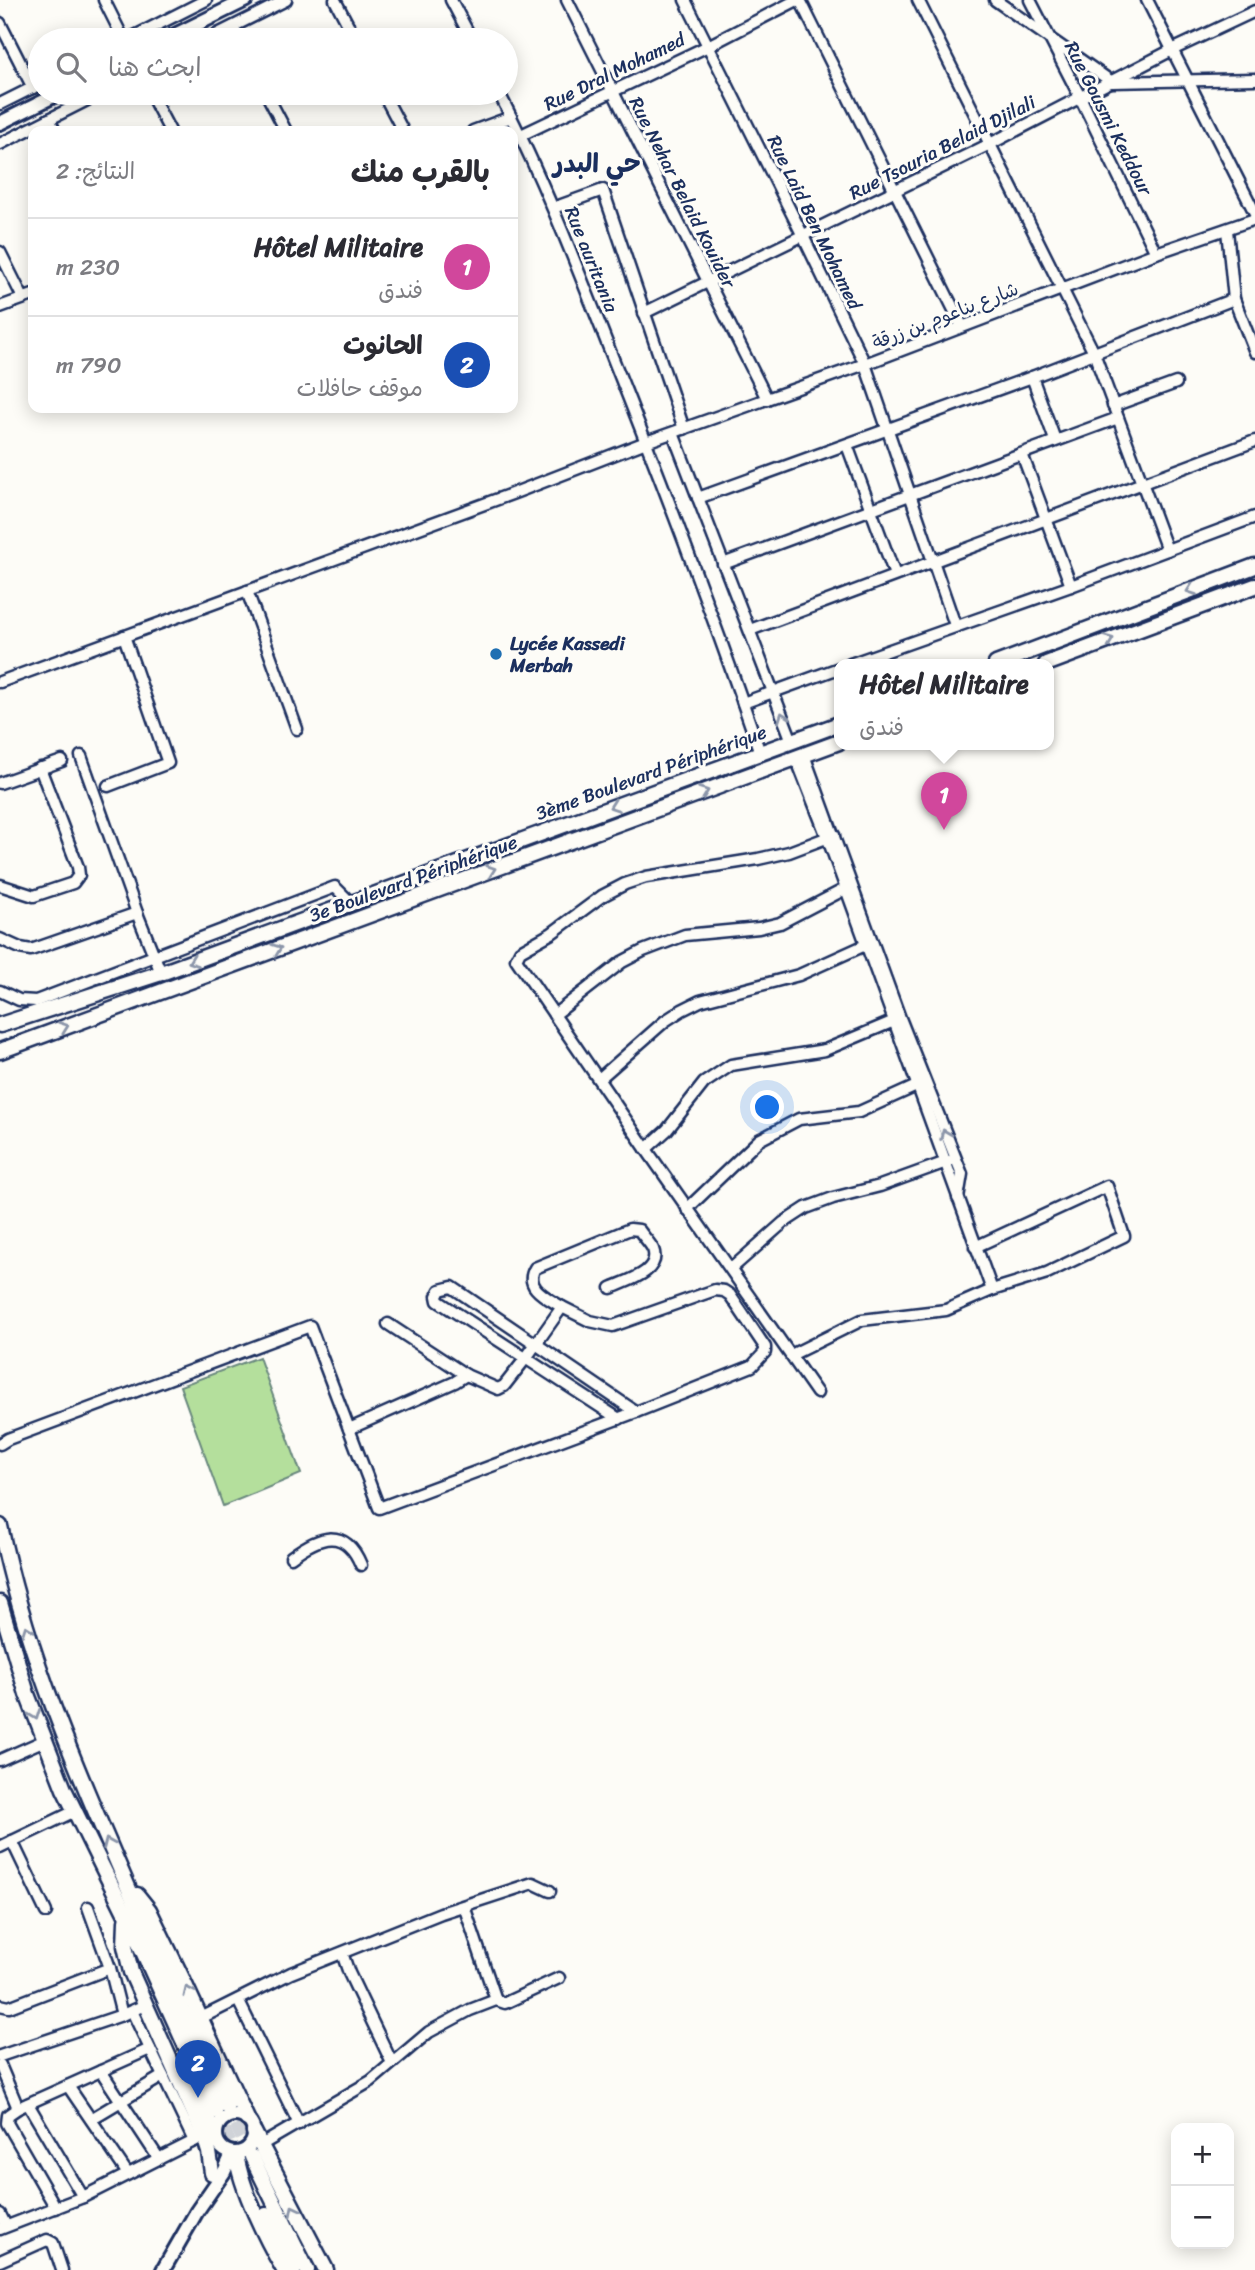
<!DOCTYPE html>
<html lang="ar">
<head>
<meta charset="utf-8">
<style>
	:root { --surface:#fff; --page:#f2f2f3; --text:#2b2b33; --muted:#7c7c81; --line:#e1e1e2; --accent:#1a73e8 }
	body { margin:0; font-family:Sriracha,"Playpen Sans Arabic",sans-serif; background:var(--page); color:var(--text); direction:rtl }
	.controls { position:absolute; right:21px; bottom:21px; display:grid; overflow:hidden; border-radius:14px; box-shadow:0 4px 18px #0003 }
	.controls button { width:63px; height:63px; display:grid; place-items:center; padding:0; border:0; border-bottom:2px solid var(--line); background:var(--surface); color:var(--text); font:35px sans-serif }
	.you { position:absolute; left:768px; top:1108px; width:24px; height:24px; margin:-18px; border:5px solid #fff; border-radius:50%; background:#1a73e8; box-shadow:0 0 0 10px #1a73e833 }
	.badge { display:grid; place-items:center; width:46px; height:46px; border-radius:50%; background:var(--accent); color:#fff; font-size:23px; font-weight:700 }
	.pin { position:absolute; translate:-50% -58px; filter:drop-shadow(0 2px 4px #0008) }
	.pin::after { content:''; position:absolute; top:37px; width:24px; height:21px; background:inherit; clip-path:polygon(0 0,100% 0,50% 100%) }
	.popup { position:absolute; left:834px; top:659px; width:220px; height:91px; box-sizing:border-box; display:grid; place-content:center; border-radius:14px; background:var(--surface); filter:drop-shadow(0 2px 5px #0005); font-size:23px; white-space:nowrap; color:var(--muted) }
	.popup b { font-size:26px; color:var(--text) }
	.popup::after { content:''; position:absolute; left:50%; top:100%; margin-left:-14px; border:14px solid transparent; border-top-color:var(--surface) }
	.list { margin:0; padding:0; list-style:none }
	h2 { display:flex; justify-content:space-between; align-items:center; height:91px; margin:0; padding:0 28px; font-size:30px }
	h2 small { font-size:23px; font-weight:400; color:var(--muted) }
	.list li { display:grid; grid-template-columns:46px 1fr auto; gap:21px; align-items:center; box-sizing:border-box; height:98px; padding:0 28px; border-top:2px solid var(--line) }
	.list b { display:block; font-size:26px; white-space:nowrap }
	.list p { margin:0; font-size:23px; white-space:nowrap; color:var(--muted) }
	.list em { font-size:23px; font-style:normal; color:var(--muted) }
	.icon { flex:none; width:38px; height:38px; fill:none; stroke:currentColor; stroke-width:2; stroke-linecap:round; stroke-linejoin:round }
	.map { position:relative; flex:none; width:1255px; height:2270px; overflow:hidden; direction:ltr }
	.search { position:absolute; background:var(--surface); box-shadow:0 4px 18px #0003; left:28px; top:28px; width:490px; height:77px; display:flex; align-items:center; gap:18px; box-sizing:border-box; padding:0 24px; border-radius:38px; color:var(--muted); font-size:26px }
	.panel { position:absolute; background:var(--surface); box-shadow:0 4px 18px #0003; left:28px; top:126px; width:490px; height:287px; border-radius:14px; direction:rtl }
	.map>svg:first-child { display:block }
	.green { fill:#b4df9c; stroke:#68877d; stroke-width:2 }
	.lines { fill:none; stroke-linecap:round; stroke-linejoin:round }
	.highway-tunnel { stroke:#d0d3d8; stroke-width:14; stroke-dasharray:14 7; stroke-linecap:butt }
	.minor-casing { stroke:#1b2f5e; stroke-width:15 }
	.major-casing { stroke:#1b2f5e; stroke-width:18 }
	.highway-casing { stroke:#1b2f5e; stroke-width:19 }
	.minor { stroke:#fdfcf7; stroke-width:10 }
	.major { stroke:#fdfcf7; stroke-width:12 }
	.highway { stroke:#fdfcf7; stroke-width:14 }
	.oneway { stroke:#8c96aa }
	.poi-dot { fill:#1f6fb2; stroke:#fdfcf7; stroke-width:2.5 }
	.labels { text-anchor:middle; stroke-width:6; stroke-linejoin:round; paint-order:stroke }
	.street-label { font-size:19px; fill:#1b2f5e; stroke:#fdfcf7 }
	.poi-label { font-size:19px; font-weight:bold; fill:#1b2f5e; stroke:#fdfcf7; text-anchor:start }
	.district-label { font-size:26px; font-weight:bold; fill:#1b2f5e; stroke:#fdfcf7 }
</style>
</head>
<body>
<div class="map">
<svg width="1255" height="2270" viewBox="0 0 1255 2270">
	<rect width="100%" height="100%" fill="#fdfcf7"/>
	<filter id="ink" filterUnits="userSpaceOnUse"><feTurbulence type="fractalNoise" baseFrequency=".0143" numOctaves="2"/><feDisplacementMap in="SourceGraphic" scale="14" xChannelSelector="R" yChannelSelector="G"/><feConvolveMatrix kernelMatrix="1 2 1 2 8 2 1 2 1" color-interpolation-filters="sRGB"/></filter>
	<g filter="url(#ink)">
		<polygon class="green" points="259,1357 301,1474 223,1506 180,1386"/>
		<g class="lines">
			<g class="highway-tunnel">
				<polyline points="227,2106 252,2157"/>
				<polyline points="215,2111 239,2164"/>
			</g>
			<defs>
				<g id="minor">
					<polyline points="104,0 124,40"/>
					<polyline points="335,0 356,40"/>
					<polyline points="451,0 472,40"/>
					<polyline points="567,0 767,399"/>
					<polyline points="685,0 803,236 865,364 955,625"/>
					<polyline points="800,0 962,326"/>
					<polyline points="918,0 1094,353 1167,550"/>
					<polyline points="995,0 1112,82 1255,79"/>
					<polyline points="1030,0 1080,97 1156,253"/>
					<polyline points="1147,0 1255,213"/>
					<polyline points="0,23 33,88"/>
					<polyline points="233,27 240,40"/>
					<polyline points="127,40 206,0"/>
					<polyline points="206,40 286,0"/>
					<polyline points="150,93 170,131"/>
					<polyline points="266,93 286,131"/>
					<polyline points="383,93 403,131"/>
					<path d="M499,93c44,85 78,174 113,263 52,131 103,263 148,397"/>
					<polyline points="0,104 40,84"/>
					<polyline points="49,119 55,131"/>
					<polyline points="473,131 511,117"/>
					<polyline points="521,135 708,46 797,0"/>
					<polyline points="0,144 101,93"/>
					<polyline points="553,208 603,190 684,429"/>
					<polyline points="1227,230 1234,299 1255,352"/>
					<polyline points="0,252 23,298"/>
					<polyline points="0,307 33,295"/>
					<polyline points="644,313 990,144 1172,50 1255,11"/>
					<polyline points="1032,377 1055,440"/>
					<polyline points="1113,406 1176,383"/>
					<polyline points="673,433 792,741"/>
					<polyline points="847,445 895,575"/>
					<polyline points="1022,454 1071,586"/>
					<polyline points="698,498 1032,377 1234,299"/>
					<polyline points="723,564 1118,418"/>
					<polyline points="247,591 297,729"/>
					<polyline points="750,630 1255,441"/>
					<polyline points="850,664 1071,586 1255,517"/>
					<polyline points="0,682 517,492 646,442 865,364 1156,253 1255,219"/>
					<polyline points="743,703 839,668"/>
					<polyline points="804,755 900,1018 962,1174 958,1198"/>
					<polyline points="81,756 137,913 161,973"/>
					<polyline points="796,758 829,842 992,1290"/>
					<polyline points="0,783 62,761"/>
					<polyline points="108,786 168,763 124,636"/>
					<polyline points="0,885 34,896 73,883 79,875 78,867 40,768"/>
					<polyline points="0,939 20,948 31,950 137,913"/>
					<polyline points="0,991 19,1000 36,1001 335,887 351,903"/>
					<polyline points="554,1015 622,962 643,951 685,935 759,928 780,923 851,886"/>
					<polyline points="599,1079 665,1021 682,1010 700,1001 799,975 872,942"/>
					<polyline points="646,1149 667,1130 704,1083 731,1065 825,1050 899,1019"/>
					<polyline points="687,1209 759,1140 799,1119 859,1112 921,1084"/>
					<polyline points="731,1269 783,1223 806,1208 833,1198 880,1186 949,1161"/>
					<path d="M562,1307c-14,-9 -39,-19 -27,-39l95,-39 9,1c4,6 11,13 14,19 9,23 -27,32 -42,39"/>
					<polyline points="791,1355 862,1320 946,1310 992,1290 1047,1273 1124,1236 1107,1186 975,1247"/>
					<polyline points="817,1393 646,1149 516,959 520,951 552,933 602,896 625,884 646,877 758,859 789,852 834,835"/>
					<polyline points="619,1419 438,1301 437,1296 440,1290 452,1287 636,1412"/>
					<polyline points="349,1429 455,1382 466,1375"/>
					<polyline points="0,1444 8,1439 310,1326 379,1508 636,1412 752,1366 765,1352 765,1347 730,1295 724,1291 715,1290 613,1326 590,1321 562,1307 526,1358 504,1386 498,1389 466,1375 388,1324"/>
					<path d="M291,1557c28,-21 54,-31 70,8"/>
					<polyline points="0,1760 45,1740"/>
					<polyline points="12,1841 46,1912"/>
					<polyline points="0,1847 75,1811"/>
					<polyline points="464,1906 496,2000"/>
					<polyline points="88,1907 110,1968 122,2015"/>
					<polyline points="342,1953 349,1973 392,2063"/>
					<polyline points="238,2000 299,2124"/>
					<polyline points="0,2005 9,2007 110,1968"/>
					<polyline points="132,2011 194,2141"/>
					<polyline points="201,2018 291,1973 441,1913 533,1883 550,1891"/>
					<polyline points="0,2056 122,2015 145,2005"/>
					<polyline points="0,2065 18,2108"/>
					<polyline points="101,2071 159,2159"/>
					<polyline points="68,2086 128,2174"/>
					<polyline points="28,2104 83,2197"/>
					<polyline points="91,2119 163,2076"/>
					<polyline points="261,2145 371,2081 429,2032 470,2010 496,2000 505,2003 559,1978"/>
					<polyline points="56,2208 7,2123 8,2115 18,2108 150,2049"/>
					<polyline points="0,2214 6,2226"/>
					<polyline points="0,2229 83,2197 204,2136"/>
					<polyline points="0,2261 47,2240 53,2243 62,2270"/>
				</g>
				<g id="major">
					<polyline points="165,40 246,0"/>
					<polyline points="0,123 60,93"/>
					<circle cx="235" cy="2134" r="19"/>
					<polyline points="163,2270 197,2211 224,2172 232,2154"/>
				</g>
				<g id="highway">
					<polyline points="996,664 1255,566"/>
					<polyline points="1046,664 1255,586"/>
					<polyline points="0,1025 161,973 839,724"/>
					<polyline points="0,1051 839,742"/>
					<path d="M0,1526c23,111 64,214 109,317 38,89 77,176 118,263"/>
					<polyline points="0,1603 27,1694 64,1789 132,1927 215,2111"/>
					<polyline points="137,1895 149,1910 181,1976 247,2119"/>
					<polyline points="126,1921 125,1946 131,1972 204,2136 209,2152 212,2173"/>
					<polyline points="187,2075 215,2134"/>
					<polyline points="254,2132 326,2270"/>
					<path d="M236,2154c5,35 30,85 48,116"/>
					<polyline points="252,2157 307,2270"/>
					<polyline points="266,2215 294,2270"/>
				</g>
			</defs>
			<use href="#minor" class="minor-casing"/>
			<use href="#major" class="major-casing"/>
			<use href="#highway" class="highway-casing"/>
			<use href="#minor" class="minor"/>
			<use href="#major" class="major"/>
			<use href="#highway" class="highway"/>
		</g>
		<defs><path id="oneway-chevron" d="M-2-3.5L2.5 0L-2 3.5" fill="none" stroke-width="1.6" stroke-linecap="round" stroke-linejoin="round" transform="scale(1.75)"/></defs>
		<g class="oneway">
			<use href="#oneway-chevron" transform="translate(1191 590) rotate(160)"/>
			<use href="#oneway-chevron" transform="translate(1109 640) rotate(-21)"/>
			<use href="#oneway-chevron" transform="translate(783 717) rotate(-110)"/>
			<use href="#oneway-chevron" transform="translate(704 792) rotate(-20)"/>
			<use href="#oneway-chevron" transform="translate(614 806) rotate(160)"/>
			<use href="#oneway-chevron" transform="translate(491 870) rotate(-20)"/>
			<use href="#oneway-chevron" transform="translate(277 949) rotate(-20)"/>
			<use href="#oneway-chevron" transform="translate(193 961) rotate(160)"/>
			<use href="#oneway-chevron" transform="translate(64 1027) rotate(-20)"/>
			<use href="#oneway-chevron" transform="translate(945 1134) rotate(-112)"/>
			<use href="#oneway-chevron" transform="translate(27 1630) rotate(-110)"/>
			<use href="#oneway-chevron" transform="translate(35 1715) rotate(69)"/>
			<use href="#oneway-chevron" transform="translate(108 1843) rotate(-113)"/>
			<use href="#oneway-chevron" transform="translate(188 1991) rotate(-115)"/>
			<use href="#oneway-chevron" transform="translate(294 2210) rotate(-117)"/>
		</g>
	</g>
	<circle class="poi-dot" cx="496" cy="654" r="7"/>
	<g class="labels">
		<g class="street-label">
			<text transform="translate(614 71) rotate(-26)" y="7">Rue Dral Mohamed</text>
			<text transform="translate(1109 118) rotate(63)" y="7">Rue Gousmi Keddour</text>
			<text transform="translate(942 147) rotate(-27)" y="7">Rue Tsouria Belaid Djilali</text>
			<text transform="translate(683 192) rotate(63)" y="7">Rue Nehar Belaid Kouider</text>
			<text transform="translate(815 222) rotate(64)" y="7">Rue Laid Ben Mohamed</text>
			<text transform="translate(592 259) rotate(68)" y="7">Rue auritania</text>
			<text transform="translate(945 315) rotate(-21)" y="7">شارع بناعوم بن زرقة</text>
			<text transform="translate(651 772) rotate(-20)" y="7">3ème Boulevard Périphérique</text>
			<text transform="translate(413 878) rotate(-20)" y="7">3e Boulevard Périphérique</text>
		</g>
		<g class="poi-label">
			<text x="510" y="650">Lycée Kassedi<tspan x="510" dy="22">Merbah</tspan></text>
		</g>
		<g class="district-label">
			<text x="597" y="172">حي البدر</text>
		</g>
	</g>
</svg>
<div class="controls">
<button>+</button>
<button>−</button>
</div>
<div class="you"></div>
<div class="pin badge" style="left:944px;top:830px;background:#d1479c">1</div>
<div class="popup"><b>Hôtel Militaire</b>فندق</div>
<div class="pin badge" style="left:198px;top:2098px;background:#1a4fb4">2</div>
<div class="search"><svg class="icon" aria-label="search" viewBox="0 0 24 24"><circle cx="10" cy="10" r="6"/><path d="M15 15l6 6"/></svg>ابحث هنا</div>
<section class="panel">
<h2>بالقرب منك<small>النتائج: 2</small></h2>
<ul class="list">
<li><span class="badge" style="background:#d1479c">1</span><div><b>Hôtel Militaire</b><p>فندق</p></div><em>230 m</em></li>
<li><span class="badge" style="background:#1a4fb4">2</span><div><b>الحانوت</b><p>موقف حافلات</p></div><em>790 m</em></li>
</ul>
</section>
</div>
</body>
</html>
